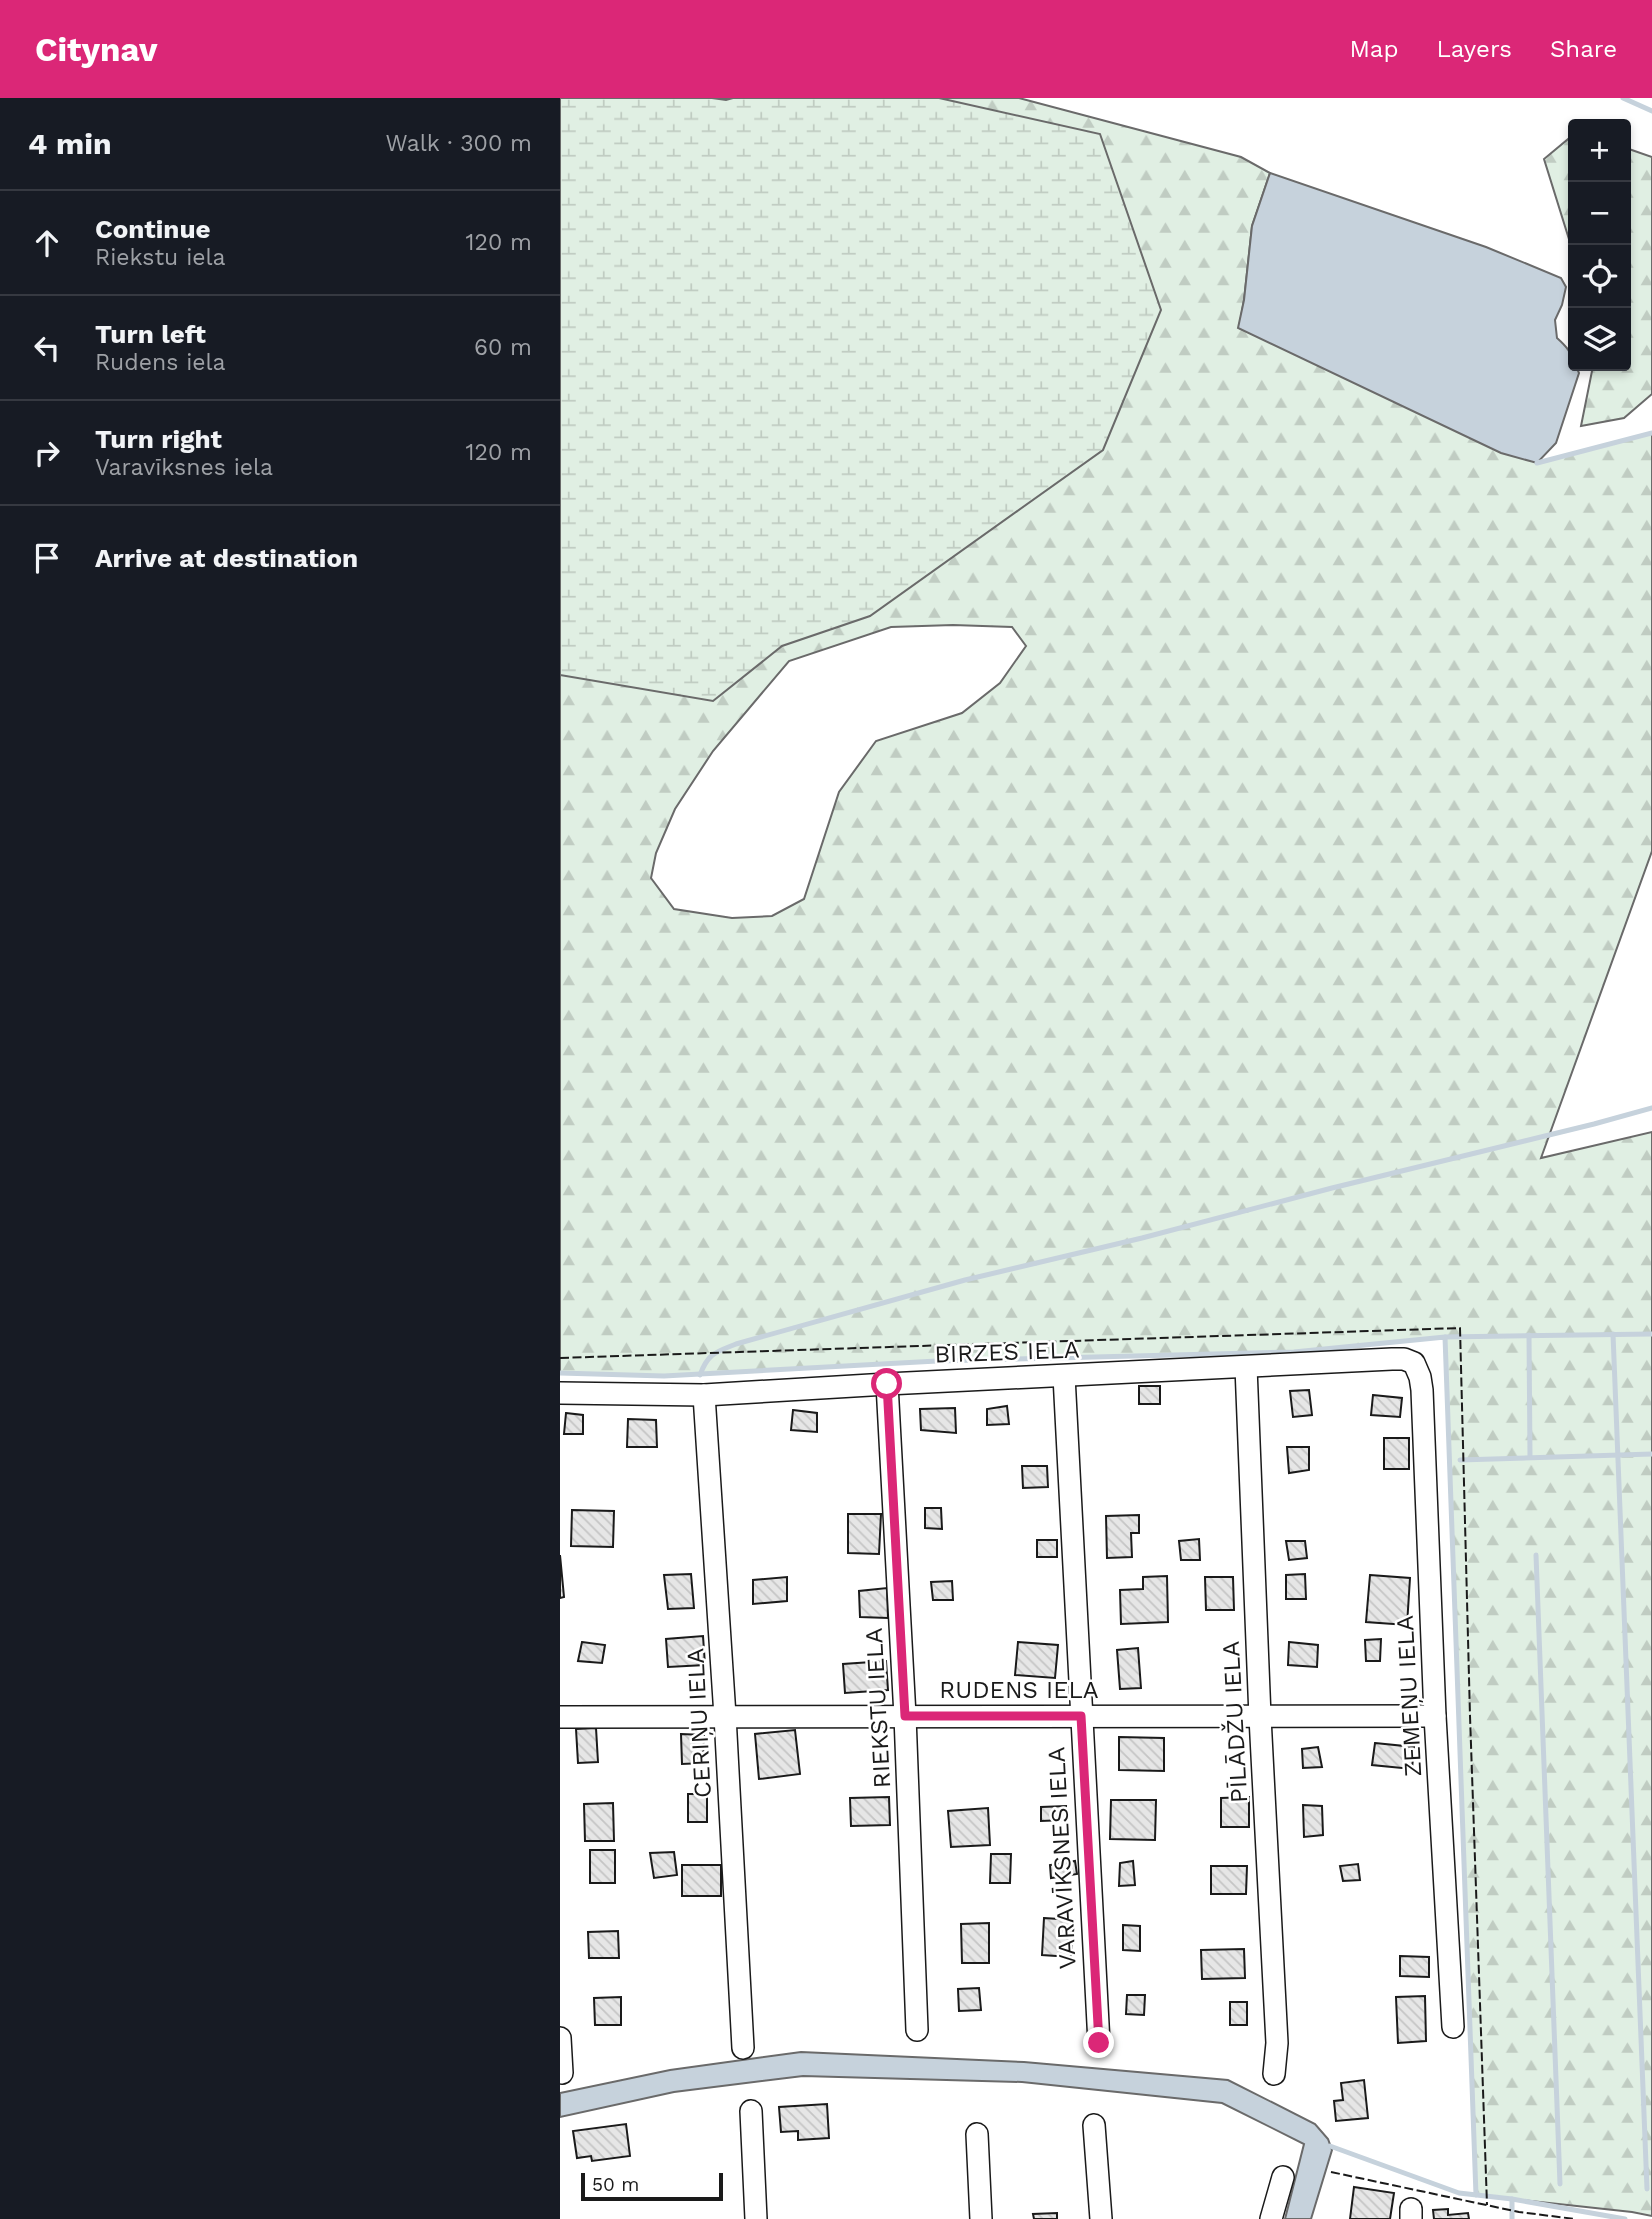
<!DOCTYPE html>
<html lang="en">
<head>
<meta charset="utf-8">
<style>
	:root { --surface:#171b24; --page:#20242c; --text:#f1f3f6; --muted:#9ea1a6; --line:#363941; --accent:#db2777 }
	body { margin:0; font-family:"Work Sans",sans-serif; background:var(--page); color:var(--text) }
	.controls { position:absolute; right:21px; top:21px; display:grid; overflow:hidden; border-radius:7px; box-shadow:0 4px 10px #0003 }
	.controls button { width:63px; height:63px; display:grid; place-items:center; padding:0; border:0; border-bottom:2px solid var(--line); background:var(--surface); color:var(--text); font:35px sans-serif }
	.scale { position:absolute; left:21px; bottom:18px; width:142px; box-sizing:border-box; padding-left:7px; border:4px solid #1a1a1a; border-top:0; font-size:19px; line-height:24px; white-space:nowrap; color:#1a1a1a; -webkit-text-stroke:5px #fff; paint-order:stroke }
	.stop { position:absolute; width:21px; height:21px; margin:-16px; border:5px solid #db2777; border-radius:50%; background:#fff }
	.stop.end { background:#db2777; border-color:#fff; box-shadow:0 2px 7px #0008 }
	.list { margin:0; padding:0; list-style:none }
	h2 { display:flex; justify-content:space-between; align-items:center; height:91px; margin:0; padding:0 28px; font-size:30px }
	h2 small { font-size:23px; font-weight:400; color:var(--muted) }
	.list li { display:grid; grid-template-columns:46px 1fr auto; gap:21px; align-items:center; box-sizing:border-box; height:105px; padding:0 28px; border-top:2px solid var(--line) }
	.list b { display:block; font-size:26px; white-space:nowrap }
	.list p { margin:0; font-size:23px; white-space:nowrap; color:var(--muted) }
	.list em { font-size:23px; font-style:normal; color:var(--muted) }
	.icon { flex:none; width:38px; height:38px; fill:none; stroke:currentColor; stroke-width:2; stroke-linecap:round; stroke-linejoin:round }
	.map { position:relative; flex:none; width:1092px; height:2121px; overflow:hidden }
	header { display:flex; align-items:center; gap:42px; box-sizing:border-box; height:98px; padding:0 35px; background:var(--accent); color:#fff }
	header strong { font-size:33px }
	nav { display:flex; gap:38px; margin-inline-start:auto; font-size:24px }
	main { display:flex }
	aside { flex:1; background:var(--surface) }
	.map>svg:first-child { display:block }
	.forest { fill:url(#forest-firs); stroke:#6a6a6a; stroke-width:2; fill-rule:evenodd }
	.wetland { fill:url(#wetland-marsh); stroke:#6a6a6a; stroke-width:2 }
	.water { fill:#c6d2dc; stroke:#6a6a6a; stroke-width:2 }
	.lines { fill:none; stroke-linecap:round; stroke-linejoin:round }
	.stream { stroke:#c6d2dc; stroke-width:5 }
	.building { fill:url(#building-back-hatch); stroke:#1a1a1a; stroke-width:2 }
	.minor-casing { stroke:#1a1a1a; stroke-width:24 }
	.minor { stroke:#fff; stroke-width:21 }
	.fence { stroke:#1a1a1a; stroke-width:2; stroke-dasharray:9 3.5; stroke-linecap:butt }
	.route { stroke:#db2777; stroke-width:9 }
	.labels { text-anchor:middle; stroke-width:5; stroke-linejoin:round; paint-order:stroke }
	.street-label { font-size:24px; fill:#1a1a1a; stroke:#fff }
</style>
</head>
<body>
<header>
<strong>Citynav</strong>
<nav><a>Map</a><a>Layers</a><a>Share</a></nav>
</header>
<main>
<aside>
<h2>4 min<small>Walk · 300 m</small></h2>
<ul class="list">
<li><svg class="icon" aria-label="ahead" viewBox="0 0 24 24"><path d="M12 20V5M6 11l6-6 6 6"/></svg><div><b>Continue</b><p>Riekstu iela</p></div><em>120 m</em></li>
<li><svg class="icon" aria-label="left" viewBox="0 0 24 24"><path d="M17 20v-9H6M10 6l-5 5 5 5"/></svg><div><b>Turn left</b><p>Rudens iela</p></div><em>60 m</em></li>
<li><svg class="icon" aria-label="right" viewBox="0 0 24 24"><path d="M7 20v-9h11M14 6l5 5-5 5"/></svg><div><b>Turn right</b><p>Varavīksnes iela</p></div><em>120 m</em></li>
<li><svg class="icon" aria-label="arrive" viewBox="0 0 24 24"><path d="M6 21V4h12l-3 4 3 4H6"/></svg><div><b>Arrive at destination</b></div></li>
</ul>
</aside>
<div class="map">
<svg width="1092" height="2121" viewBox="0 0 1092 2121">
	<defs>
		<pattern id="forest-firs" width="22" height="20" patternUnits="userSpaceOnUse" patternTransform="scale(1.75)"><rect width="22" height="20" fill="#e0efe3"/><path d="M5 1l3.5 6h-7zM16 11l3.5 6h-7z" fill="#c0ccc2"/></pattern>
		<pattern id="wetland-marsh" width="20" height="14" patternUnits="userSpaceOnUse" patternTransform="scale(1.75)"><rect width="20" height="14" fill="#e0efe3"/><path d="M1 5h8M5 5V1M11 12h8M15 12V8" fill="none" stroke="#c0ccc2"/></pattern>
		<pattern id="building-back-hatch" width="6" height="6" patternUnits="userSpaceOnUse" patternTransform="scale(1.75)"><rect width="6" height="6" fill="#e6e6e6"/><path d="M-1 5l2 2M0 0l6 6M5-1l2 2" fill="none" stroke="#c5c5c5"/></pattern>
	</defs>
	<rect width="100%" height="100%" fill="#fff"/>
	<g class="forest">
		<path d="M0,0h459l222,59 29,16 -18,53 -8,74 -5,28 298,135 115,-30v418l-111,307 111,-26v1084l-20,-4 -156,-17 -31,-858 -151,15 -357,9 -273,15 -104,-3zM393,527l59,2 14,19 -26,37 -38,30 -86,28 -37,51 -35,107 -32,17 -40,2 -58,-9 -23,-31 5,-25 19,-44 38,-58 76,-90 102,-34z"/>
		<polygon points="1013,37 1013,154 984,61"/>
		<polygon points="1066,50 1092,59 1092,296 1064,320 1021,328 1033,268 1066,268"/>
	</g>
	<polygon class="wetland" points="0,0 152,0 166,2 173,0 379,0 540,36 601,212 543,352 310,518 222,548 153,603 0,577"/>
	<g class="water">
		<path d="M710,75l216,74 75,31 5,9 -4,18 -7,15 2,18c9,8 16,15 16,28h3l3,7 -23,70 -19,20 -36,-10 -263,-125 6,-28 8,-74z"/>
		<polygon points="241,1954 464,1964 668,1982 755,2026 768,2041 772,2052 751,2121 725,2121 744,2046 662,2005 462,1984 243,1978 114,1994 0,2019 0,1995 110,1972"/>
	</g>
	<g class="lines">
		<g class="stream">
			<polyline points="1063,0 1092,13"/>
			<polyline points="977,365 1092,335"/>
			<polyline points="1053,1236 1087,2091"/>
			<polyline points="969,1237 970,1359"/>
			<polyline points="885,1239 1092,1236"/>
			<polyline points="0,1275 104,1278 377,1263 734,1254 885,1239 916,2097"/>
			<path d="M140,1277c8,-22 16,-23 36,-31l229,-64 177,-42 190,-50 262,-64 58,-16"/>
			<polyline points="900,1362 1092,1356"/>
			<polyline points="976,1457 1000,2086"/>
			<polyline points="770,2048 899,2095 952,2101 952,2121"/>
			<polyline points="952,2101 1065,2121"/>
		</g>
	</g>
	<g class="building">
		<rect x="579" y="1288" width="21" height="18"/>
		<polygon points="749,1292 752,1317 733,1319 730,1293"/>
		<polygon points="813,1297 842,1300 840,1319 811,1317"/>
		<polygon points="447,1308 449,1326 427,1327 427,1311"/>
		<polygon points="395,1310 396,1335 361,1332 360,1311"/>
		<polygon points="233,1312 257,1315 257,1334 231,1332"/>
		<polygon points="6,1315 23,1317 23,1336 4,1336"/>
		<polygon points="68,1321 96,1322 97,1349 67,1349"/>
		<rect x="824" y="1340" width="25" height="31"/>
		<polygon points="727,1349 749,1349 749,1372 729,1375"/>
		<polygon points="462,1368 487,1368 488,1389 463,1390"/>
		<polygon points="365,1410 381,1410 382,1431 365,1430"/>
		<polygon points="12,1412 54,1413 53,1449 11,1448"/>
		<polygon points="288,1416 321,1416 319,1456 288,1455"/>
		<polygon points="579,1417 579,1435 571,1435 572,1459 547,1460 546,1418"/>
		<polygon points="639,1441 640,1462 621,1462 619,1443"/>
		<rect x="477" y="1442" width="20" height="17"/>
		<polygon points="726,1443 745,1443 747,1460 729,1462"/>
		<polygon points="0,1457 4,1499 0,1500"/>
		<polygon points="131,1476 134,1510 108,1511 104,1477"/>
		<polygon points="745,1476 746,1501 726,1501 726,1477"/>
		<polygon points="810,1477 850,1480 847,1527 806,1524"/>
		<polygon points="607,1478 608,1524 561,1526 560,1492 583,1491 583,1479"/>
		<polygon points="227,1479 227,1503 193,1506 193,1482"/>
		<polygon points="645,1479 673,1479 674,1512 646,1512"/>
		<polygon points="392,1483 393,1502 373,1502 371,1484"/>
		<polygon points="327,1490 328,1520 300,1519 299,1493"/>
		<polygon points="143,1538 145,1567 108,1569 106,1541"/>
		<polygon points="821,1541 820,1563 806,1563 805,1542"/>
		<polygon points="22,1544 45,1547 42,1565 18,1563"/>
		<polygon points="458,1544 498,1547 495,1580 455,1577"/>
		<polygon points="729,1544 758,1547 757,1569 728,1567"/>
		<polygon points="578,1550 581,1590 560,1591 557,1552"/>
		<polygon points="326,1563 328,1592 285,1595 283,1566"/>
		<polygon points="36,1630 38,1664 18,1665 16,1631"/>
		<polygon points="235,1632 240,1676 199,1681 195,1636"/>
		<polygon points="121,1636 144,1637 143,1665 122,1666"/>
		<polygon points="559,1639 604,1640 604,1673 559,1672"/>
		<polygon points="815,1645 854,1649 852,1671 812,1667"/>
		<polygon points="758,1649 762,1669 743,1670 742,1651"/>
		<rect x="128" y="1696" width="19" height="28"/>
		<polygon points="329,1699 330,1727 291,1728 290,1700"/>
		<polygon points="689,1699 689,1729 661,1729 661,1700"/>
		<polygon points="551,1702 596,1702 595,1742 550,1741"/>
		<polygon points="53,1705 54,1743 25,1743 24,1706"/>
		<polygon points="743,1707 762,1708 763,1737 744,1739"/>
		<polygon points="506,1708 505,1722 481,1723 481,1709"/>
		<polygon points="428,1710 430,1747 391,1749 388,1713"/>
		<rect x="30" y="1752" width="25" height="33"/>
		<polygon points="114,1754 117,1777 94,1780 90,1755"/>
		<polygon points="431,1756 451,1756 450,1785 430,1785"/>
		<polygon points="515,1763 517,1776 491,1780 490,1767"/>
		<polygon points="573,1763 575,1787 559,1788 560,1765"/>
		<polygon points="798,1766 800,1782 783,1783 780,1768"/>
		<rect x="122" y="1767" width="39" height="31"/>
		<polygon points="651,1768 687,1768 686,1796 651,1796"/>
		<polygon points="484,1820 514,1822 511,1859 482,1857"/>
		<polygon points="429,1825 429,1865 402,1865 401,1826"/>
		<polygon points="563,1827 580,1828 580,1853 563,1852"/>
		<polygon points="58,1833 59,1860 29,1860 28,1834"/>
		<polygon points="684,1851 685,1880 642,1881 641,1852"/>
		<polygon points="840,1858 869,1859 869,1879 840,1878"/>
		<polygon points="419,1890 421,1912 399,1913 398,1891"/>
		<polygon points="567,1897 585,1897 584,1917 566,1916"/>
		<polygon points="865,1898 866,1943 838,1945 836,1899"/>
		<polygon points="61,1899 61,1927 35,1927 34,1900"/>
		<rect x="670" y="1904" width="17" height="23"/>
		<polygon points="804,1982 808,2020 776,2023 774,2003 783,2002 781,1985"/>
		<polygon points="267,2006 269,2040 238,2042 238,2033 221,2034 219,2009"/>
		<polygon points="66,2026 70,2058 32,2063 31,2058 17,2060 13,2033"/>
		<polygon points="794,2089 834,2095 830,2121 790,2121"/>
		<polygon points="888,2111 888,2117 908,2115 909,2121 874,2121 873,2112"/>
		<polygon points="497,2115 497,2121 474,2121 473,2116"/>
	</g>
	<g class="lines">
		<defs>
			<g id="minor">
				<polyline points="686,1269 700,1619 717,1945 714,1976"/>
				<polyline points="504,1278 539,1945"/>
				<polyline points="327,1286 345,1618 357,1932"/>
				<polyline points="0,1295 144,1297 327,1286 832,1261 844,1261 854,1265 860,1279 862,1292 875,1618 893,1929"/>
				<polyline points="144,1297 165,1618 183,1950"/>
				<path d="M0,1619c292,-1 584,2 875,-1"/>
				<polyline points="0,1940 2,1975"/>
				<polyline points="191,2013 196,2121"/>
				<polyline points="534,2027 541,2121"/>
				<polyline points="417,2036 421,2121"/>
				<polyline points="851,2111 851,2121"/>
				<polyline points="711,2121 723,2079"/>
			</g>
		</defs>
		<use href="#minor" class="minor-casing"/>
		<use href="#minor" class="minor"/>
		<g class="fence">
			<polyline points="0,1260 900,1230 910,1618 927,2107"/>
			<polyline points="771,2074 959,2114 1015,2121"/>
		</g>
	</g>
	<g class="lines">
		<polyline class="route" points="327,1286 345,1618 521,1618 539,1945"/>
	</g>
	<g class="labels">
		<g class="street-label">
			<text transform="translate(447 1254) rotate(-2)" y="8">BIRZES IELA</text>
			<text x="459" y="1600">RUDENS IELA</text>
			<text transform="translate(849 1598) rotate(-93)" y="8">ZEMEŅU IELA</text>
			<text transform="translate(318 1610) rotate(-93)" y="8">RIEKSTU IELA</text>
			<text transform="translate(675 1624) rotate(-93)" y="8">PĪLĀDŽU IELA</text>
			<text transform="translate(139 1625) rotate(-93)" y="8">CERIŅU IELA</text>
			<text transform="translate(502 1760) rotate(-93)" y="8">VARAVĪKSNES IELA</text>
		</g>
	</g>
</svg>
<div class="controls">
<button>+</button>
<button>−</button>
<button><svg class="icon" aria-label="locate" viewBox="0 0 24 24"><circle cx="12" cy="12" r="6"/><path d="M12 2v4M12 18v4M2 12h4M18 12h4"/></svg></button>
<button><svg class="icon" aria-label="layers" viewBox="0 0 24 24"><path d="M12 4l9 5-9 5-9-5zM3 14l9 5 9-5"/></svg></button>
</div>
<div class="scale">50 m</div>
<div class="stop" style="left:327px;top:1286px"></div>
<div class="stop end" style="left:539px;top:1945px"></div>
</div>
</main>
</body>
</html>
